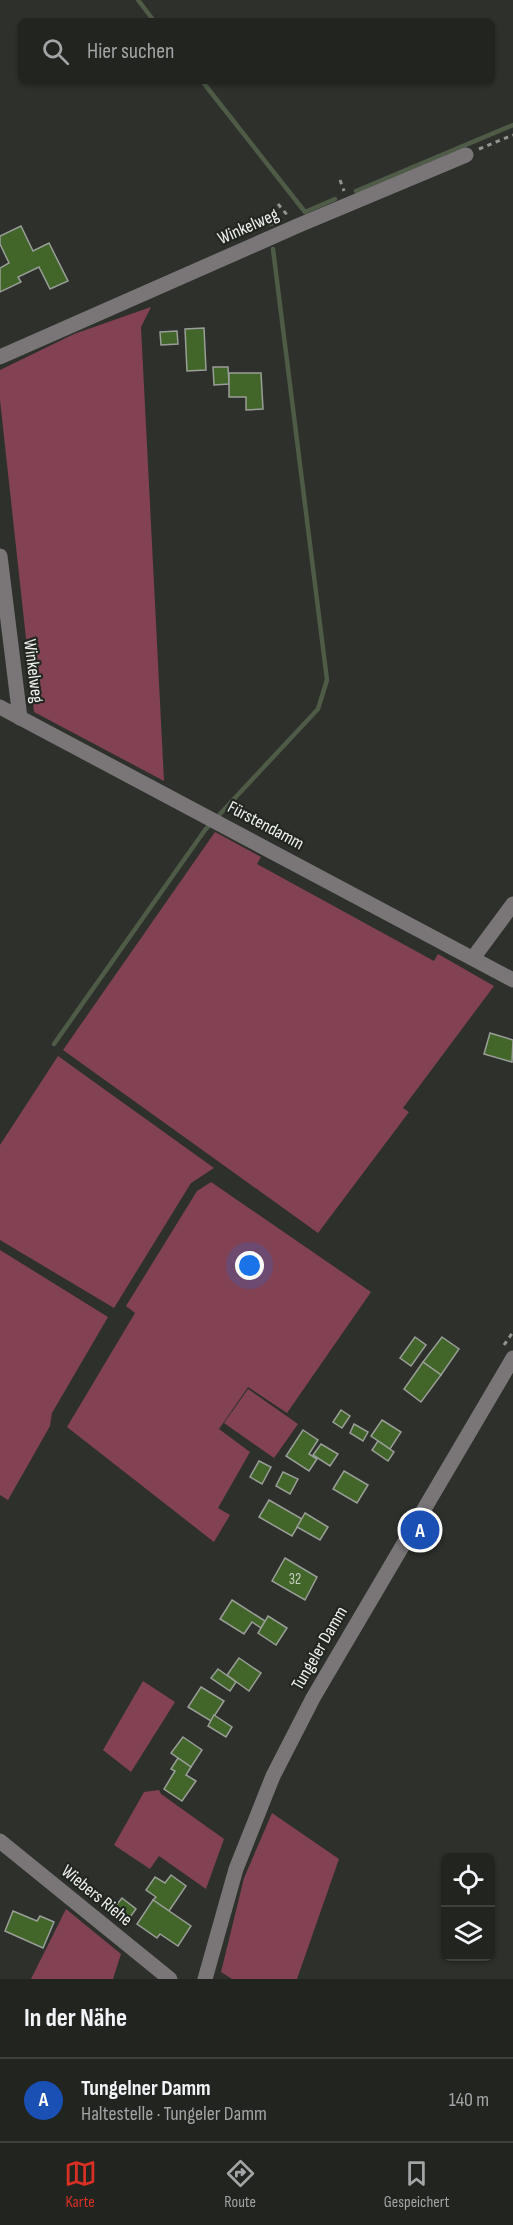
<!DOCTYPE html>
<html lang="de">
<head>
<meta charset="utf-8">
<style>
	:root { --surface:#222420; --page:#2e302d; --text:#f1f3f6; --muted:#a2a4a5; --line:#3f413e; --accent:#d93025 }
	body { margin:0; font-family:"Sofia Sans Condensed",sans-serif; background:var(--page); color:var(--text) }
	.controls { position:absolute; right:18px; bottom:18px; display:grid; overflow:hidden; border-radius:9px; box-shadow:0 2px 4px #0004 }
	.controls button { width:54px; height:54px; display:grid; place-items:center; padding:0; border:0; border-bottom:2px solid var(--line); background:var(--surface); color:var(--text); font:30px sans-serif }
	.you { position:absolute; left:250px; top:1266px; width:21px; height:21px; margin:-15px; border:4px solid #fff; border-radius:50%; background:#1a73e8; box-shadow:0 0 0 9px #1a73e833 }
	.badge { display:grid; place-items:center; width:39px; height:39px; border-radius:50%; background:var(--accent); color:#fff; font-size:20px; font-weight:700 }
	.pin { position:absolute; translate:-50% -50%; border:3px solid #fff; box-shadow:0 2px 6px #0006 }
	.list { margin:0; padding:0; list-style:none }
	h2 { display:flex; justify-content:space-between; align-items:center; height:78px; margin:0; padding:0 24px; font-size:26px }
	h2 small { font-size:20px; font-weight:400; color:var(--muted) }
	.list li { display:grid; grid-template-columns:39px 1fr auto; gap:18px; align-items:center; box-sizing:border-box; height:84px; padding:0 24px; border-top:2px solid var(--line) }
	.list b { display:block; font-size:22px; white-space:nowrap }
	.list p { margin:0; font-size:20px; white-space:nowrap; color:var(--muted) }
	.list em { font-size:20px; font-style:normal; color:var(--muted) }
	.icon { flex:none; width:33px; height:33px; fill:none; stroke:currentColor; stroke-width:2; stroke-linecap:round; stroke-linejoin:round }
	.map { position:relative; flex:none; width:513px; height:1979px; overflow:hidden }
	.search { position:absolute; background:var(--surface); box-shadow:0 2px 4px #0004; left:18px; right:18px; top:18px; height:66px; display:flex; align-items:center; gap:15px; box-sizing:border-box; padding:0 21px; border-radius:9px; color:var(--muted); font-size:22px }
	.sheet { height:162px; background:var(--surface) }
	nav { display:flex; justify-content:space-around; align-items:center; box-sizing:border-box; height:84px; border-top:2px solid var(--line); background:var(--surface); font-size:16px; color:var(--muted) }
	nav a { display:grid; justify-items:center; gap:3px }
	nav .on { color:var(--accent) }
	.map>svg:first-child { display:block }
	.green { fill:#824254 }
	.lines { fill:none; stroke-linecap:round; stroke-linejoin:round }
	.stream { stroke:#4e5b47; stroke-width:4.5 }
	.building { fill:#42662a; stroke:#9a9e98; stroke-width:1.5 }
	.path { stroke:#919490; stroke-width:3; stroke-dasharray:4.5 4.5; stroke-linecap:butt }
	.minor { stroke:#7a7677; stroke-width:15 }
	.labels { text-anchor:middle; stroke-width:4.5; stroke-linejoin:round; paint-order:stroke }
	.number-label { font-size:15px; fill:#c4cfbd }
	.street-label { font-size:18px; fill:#eff2ee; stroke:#232722 }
</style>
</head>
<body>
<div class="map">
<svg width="513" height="1979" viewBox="0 0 513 1979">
	<rect width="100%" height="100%" fill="#2d302b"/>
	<g class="green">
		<polygon points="151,307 141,327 164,781 34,712 0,400 0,370 74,334"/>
		<polygon points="215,832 261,857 257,864 434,961 438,954 494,986 403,1108 409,1112 318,1233 63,1050"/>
		<polygon points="58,1056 214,1168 191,1183 114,1308 0,1240 0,1145"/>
		<polygon points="211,1182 371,1292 287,1413 248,1387 219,1429 250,1452 218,1508 230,1515 214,1542 67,1427 135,1313 126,1306 197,1191"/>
		<polygon points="0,1250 108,1317 52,1413 50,1426 8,1500 0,1495"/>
		<polygon points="248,1389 298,1424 274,1458 224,1423"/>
		<polygon points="143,1681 175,1702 131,1772 103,1750"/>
		<polygon points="159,1790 161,1794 224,1839 206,1889 159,1856 150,1869 114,1845 144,1792"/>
		<polygon points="272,1813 339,1859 297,1979 232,1979 221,1972 244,1878"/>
		<polygon points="66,1909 121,1954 113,1979 31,1979"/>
	</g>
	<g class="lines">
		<g class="stream">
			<polyline points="138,0 154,21"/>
			<polyline points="202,81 305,212 335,199"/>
			<polyline points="356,191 513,125"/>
			<polyline points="270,224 279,221"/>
			<polyline points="54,1044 205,830 318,709 327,680 273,249"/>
		</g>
	</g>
	<g class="building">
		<polygon points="21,226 33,251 49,243 68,281 50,289 39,267 18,277 21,282 0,292 0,268 9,263 0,244 0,236"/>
		<polygon points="204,328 206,370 187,371 185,329"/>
		<polygon points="177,331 178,344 161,345 160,332"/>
		<polygon points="213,367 228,367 229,384 214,385"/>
		<polygon points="229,373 261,373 263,409 246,410 246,397 229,397"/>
		<polygon points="490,1033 513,1040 512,1062 484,1054"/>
		<polygon points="415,1337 426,1345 411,1366 400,1358"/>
		<polygon points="442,1337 459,1349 441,1375 423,1362"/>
		<polygon points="423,1362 441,1375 421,1402 404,1389"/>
		<polygon points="341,1410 350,1416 342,1428 333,1422"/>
		<polygon points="382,1420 401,1432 390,1449 371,1436"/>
		<polygon points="354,1424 368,1432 363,1441 350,1433"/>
		<polygon points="303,1430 318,1440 309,1454 317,1459 309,1471 286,1456"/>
		<polygon points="378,1441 394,1452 388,1461 372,1450"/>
		<polygon points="321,1444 338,1454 330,1466 313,1455"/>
		<polygon points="259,1461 271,1467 262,1484 250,1477"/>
		<polygon points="344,1471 368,1485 357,1503 333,1489"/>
		<polygon points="283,1472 298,1479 290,1494 276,1486"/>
		<polygon points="269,1500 302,1519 292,1536 259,1517"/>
		<polygon points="305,1513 328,1527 320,1540 297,1527"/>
		<polygon points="285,1558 317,1577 305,1600 272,1581"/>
		<polygon points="232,1600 265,1621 261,1628 252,1622 244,1634 220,1619"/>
		<polygon points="268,1616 287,1628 276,1645 258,1633"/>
		<polygon points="239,1658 261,1673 249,1691 227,1675"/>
		<polygon points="218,1669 236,1682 230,1691 211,1678"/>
		<polygon points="201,1687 224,1701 211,1721 188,1707"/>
		<polygon points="214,1715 232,1727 226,1737 208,1726"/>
		<polygon points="183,1737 202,1750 191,1767 171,1753"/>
		<polygon points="178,1758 191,1767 186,1775 196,1781 182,1801 164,1789 175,1771 171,1769"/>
		<polygon points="171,1875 186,1886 169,1911 153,1900 156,1897 146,1890 155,1877 165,1883"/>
		<polygon points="122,1898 136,1909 125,1924 110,1913"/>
		<polygon points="153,1900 191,1926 178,1946 160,1934 157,1938 137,1924"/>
		<polygon points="13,1911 37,1921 40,1916 54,1922 43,1948 5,1931"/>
	</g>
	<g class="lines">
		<g class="path">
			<polyline points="479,149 513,135"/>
			<polyline points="340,180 344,191"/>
			<polyline points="278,204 288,216"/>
			<polyline points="504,1345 513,1332"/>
		</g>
		<g class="minor">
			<polyline points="0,357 297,226 466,155"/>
			<polyline points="0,556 20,718"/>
			<polyline points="0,707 513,980"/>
			<polyline points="473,958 513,904"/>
			<polyline points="0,1841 170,1979"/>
			<polyline points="205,1979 236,1869 273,1776 313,1698 513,1358"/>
		</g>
	</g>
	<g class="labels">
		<g class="number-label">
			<text x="295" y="1584">32</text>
		</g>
		<g class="street-label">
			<text transform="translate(248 226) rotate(-24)" y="6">Winkelweg</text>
			<text transform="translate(34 671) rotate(83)" y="6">Winkelweg</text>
			<text transform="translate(266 825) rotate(28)" y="6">Fürstendamm</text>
			<text transform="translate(319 1648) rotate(-60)" y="6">Tungeler Damm</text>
			<text transform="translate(97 1895) rotate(39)" y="6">Wiebers Riehe</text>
		</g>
	</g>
</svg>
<div class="controls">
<button><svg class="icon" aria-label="locate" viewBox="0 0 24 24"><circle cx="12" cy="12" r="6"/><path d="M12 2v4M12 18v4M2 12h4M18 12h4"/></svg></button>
<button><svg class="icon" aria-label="layers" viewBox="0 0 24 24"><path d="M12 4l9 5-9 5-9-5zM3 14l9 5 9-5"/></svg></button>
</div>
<div class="you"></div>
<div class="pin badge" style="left:420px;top:1530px;background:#1a4fb4">A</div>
<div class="search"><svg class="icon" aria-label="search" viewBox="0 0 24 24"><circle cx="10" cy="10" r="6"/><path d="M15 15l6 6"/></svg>Hier suchen</div>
</div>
<section class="sheet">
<h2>In der Nähe<small></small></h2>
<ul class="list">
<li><span class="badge" style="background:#1a4fb4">A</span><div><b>Tungelner Damm</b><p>Haltestelle · Tungeler Damm</p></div><em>140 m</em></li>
</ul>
</section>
<nav>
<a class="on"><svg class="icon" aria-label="map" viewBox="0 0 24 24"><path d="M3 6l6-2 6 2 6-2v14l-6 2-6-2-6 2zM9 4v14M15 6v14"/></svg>Karte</a>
<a><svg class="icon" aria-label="directions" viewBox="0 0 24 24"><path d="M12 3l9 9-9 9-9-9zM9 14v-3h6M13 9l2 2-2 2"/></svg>Route</a>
<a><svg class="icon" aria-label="saved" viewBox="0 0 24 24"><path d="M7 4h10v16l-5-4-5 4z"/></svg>Gespeichert</a>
</nav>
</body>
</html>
